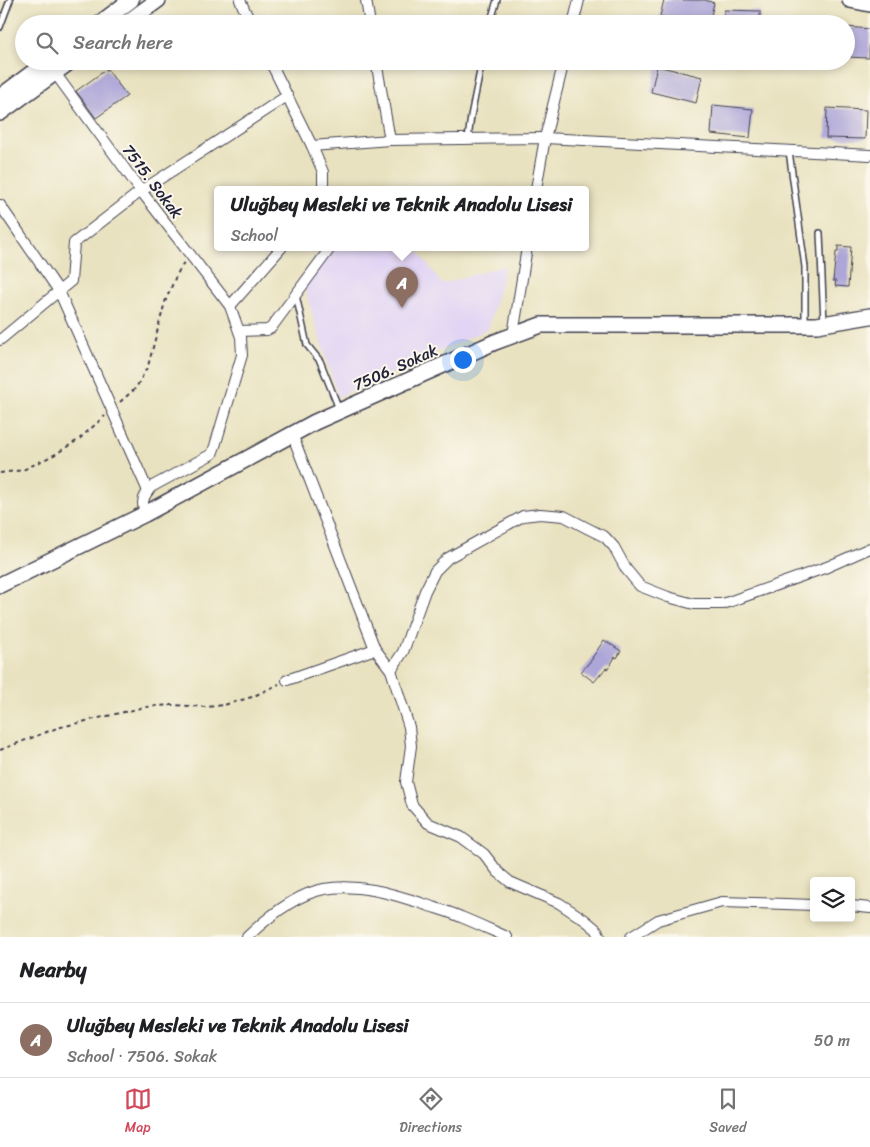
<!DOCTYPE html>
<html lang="en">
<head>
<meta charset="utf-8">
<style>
	:root { --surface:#fff; --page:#f6f6f6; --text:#202124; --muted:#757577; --line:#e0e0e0; --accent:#d1495b }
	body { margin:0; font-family:Sriracha,sans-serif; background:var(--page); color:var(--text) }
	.controls { position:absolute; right:15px; bottom:15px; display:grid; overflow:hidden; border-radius:5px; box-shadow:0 2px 8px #0003 }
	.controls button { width:45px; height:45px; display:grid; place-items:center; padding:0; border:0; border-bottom:1px solid var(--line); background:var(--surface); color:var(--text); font:25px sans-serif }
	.you { position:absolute; left:462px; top:359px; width:18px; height:18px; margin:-12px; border:4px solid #fff; border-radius:50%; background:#1a73e8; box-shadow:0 0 0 8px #1a73e833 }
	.badge { display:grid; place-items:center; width:32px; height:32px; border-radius:50%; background:var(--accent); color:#fff; font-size:16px; font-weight:700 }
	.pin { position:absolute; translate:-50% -41px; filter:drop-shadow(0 1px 2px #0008) }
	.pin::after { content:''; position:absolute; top:26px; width:18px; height:15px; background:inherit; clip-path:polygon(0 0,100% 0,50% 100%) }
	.popup { position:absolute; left:214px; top:186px; width:375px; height:65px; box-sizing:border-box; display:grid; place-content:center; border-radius:5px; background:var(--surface); filter:drop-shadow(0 1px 4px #0005); font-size:16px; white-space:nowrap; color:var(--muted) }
	.popup b { font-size:19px; color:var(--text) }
	.popup::after { content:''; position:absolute; left:50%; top:100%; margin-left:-10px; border:10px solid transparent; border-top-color:var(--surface) }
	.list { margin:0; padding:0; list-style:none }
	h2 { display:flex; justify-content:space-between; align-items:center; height:65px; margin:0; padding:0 20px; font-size:21px }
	h2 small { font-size:16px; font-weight:400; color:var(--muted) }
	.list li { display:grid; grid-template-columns:32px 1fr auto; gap:15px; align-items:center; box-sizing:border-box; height:75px; padding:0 20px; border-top:1px solid var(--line) }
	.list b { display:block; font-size:19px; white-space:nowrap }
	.list p { margin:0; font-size:16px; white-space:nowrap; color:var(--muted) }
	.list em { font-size:16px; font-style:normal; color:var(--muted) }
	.icon { flex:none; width:28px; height:28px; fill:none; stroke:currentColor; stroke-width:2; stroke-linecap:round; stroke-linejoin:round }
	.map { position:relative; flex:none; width:870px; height:937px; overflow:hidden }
	.search { position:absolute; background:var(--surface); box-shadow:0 2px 8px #0003; left:15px; right:15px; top:15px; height:55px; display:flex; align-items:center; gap:12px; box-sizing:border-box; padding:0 18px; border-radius:28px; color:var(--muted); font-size:19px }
	.sheet { height:140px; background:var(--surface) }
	nav { display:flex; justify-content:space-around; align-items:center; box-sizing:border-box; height:70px; border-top:1px solid var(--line); background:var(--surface); font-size:14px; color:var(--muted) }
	nav a { display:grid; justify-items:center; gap:2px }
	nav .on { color:var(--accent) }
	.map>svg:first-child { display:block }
	.built { fill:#e1d4f4 }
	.building { fill:#ada6d8 }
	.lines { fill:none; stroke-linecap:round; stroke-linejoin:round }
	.lane-casing { stroke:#403f4f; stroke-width:8 }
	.street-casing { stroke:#403f4f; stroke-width:12 }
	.secondary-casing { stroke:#403f4f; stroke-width:18 }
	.path { stroke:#403f4f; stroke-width:2; stroke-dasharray:4 4; stroke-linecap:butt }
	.lane { stroke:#fff; stroke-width:5 }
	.street { stroke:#fff; stroke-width:10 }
	.secondary { stroke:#fff; stroke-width:15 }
	.labels { text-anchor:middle; stroke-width:4; stroke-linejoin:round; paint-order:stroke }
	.street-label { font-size:16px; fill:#22223b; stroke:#fbf7ec }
</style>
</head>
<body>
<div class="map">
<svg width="870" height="937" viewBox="0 0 870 937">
	<rect width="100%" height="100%" fill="#fbf7ec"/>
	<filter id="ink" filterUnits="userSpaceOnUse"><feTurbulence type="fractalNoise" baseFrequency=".02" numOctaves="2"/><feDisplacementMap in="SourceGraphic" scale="10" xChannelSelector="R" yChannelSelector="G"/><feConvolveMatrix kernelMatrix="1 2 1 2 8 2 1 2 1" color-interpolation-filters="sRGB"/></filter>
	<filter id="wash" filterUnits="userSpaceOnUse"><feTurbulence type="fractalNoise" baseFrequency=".0096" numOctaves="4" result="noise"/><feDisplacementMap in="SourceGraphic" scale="20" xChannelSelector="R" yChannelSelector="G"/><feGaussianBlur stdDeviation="1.12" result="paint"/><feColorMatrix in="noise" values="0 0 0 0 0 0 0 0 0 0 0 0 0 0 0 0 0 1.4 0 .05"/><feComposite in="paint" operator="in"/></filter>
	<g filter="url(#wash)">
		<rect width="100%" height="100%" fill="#e9e2c0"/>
		<polygon class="built" points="334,247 415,247 442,284 505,265 488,329 338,397 304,286"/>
		<g id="blocks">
			<g class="building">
				<polygon points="664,0 705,0 714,3 709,24 690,24 660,16"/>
				<polygon points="724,10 760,11 760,24 723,24"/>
				<polygon points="846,27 870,29 869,58 846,57"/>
				<polygon points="657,66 702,77 696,103 651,92"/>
				<polygon points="107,69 127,96 96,118 76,91"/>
				<polygon points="713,105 753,109 750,138 711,134"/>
				<polygon points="827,108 866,110 865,139 826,138"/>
				<polygon points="838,246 851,247 848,287 835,286 836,281 833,281 836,252 838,252"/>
				<polygon points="604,640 621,651 617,658 615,657 608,669 606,668 594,682 581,672 593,658 592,658"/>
			</g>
		</g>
	</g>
	<g filter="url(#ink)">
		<use href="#blocks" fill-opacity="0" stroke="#403f4f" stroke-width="1"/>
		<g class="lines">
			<defs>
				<g id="lane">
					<polyline points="490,24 497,0"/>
					<polyline points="0,27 10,0"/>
					<polyline points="468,139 471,116 482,61"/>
					<polyline points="789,151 805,267 805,324"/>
					<polyline points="820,233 824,323"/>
					<polyline points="296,295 307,345 320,361 339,409"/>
				</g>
				<g id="street">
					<polyline points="240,0 251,24"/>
					<polyline points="366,0 370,24"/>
					<polyline points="573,24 579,0"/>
					<polyline points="270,61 312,146 323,172 323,189"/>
					<polyline points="376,61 390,140"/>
					<path d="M55,73l86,118 89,115 11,31 1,18 -27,91 -3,8 -61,33c-8,10 -10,15 -6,27"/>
					<polyline points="312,146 390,140 545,138 870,155"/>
					<polyline points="536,189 545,138 564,61"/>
					<polyline points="0,205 59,291 148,491"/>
					<polyline points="230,306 282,247"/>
					<polyline points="239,331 267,330 271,328 331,247"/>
					<polyline points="513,335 527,247"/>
					<polyline points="0,340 71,281 74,243 141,191 287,96"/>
					<polyline points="292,434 375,649 391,670 409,727 411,746 406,782 412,805 428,823 461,837 484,854 498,872 510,882 559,903 585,920 597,930 600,937"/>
					<polyline points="391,670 403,652 425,591 435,571 448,558 523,516 540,514 564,516 587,528 605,537 614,547 626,569 640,586 668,597 694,604 723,604 827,567 870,548"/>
					<polyline points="287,680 375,649"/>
					<polyline points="851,906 870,908"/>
					<path d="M247,937c20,-19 49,-43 77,-48 33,-6 66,4 97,14 13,5 27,8 40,14 15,6 30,13 46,20"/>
					<polyline points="631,937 658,920 722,902 814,905"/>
				</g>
				<g id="secondary">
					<polyline points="850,0 870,4"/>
					<polyline points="99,24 131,0"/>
					<polyline points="125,24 158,0"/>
					<polyline points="0,97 48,61"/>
					<polyline points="0,113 71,61"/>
					<polyline points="0,585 145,514 315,422 495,342 541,325 817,325 870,316"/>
				</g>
			</defs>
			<use href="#lane" class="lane-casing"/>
			<use href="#street" class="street-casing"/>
			<use href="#secondary" class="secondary-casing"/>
			<g class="path">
				<polyline points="120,402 136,388 148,366 165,302 176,276 184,262"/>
				<polyline points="0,473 23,470 54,455 78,440 105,416"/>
				<polyline points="0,750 57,728 145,707 172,705 206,707 224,705 252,697 279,684"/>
			</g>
			<use href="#lane" class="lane"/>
			<use href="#street" class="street"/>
			<use href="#secondary" class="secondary"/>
		</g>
	</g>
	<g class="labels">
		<g class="street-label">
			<text transform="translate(153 181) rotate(53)" y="6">7515. Sokak</text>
			<text transform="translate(395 367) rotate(-24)" y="6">7506. Sokak</text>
		</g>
	</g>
</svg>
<div class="controls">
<button><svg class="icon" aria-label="layers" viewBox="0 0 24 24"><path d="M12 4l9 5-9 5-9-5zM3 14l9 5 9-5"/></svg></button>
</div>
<div class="you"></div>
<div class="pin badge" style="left:402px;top:308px;background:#8d6e63">A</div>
<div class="popup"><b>Uluğbey Mesleki ve Teknik Anadolu Lisesi</b>School</div>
<div class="search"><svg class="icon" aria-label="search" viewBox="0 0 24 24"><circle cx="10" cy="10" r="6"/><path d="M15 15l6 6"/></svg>Search here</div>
</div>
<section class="sheet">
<h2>Nearby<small></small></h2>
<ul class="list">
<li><span class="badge" style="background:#8d6e63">A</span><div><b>Uluğbey Mesleki ve Teknik Anadolu Lisesi</b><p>School · 7506. Sokak</p></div><em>50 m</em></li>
</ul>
</section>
<nav>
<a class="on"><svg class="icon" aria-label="map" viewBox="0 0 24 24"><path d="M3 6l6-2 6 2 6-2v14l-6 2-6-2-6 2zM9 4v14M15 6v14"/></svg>Map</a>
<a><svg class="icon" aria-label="directions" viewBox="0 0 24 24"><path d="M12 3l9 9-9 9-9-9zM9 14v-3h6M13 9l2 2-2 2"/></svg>Directions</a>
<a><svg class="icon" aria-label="saved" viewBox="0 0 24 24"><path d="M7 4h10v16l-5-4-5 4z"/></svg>Saved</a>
</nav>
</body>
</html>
